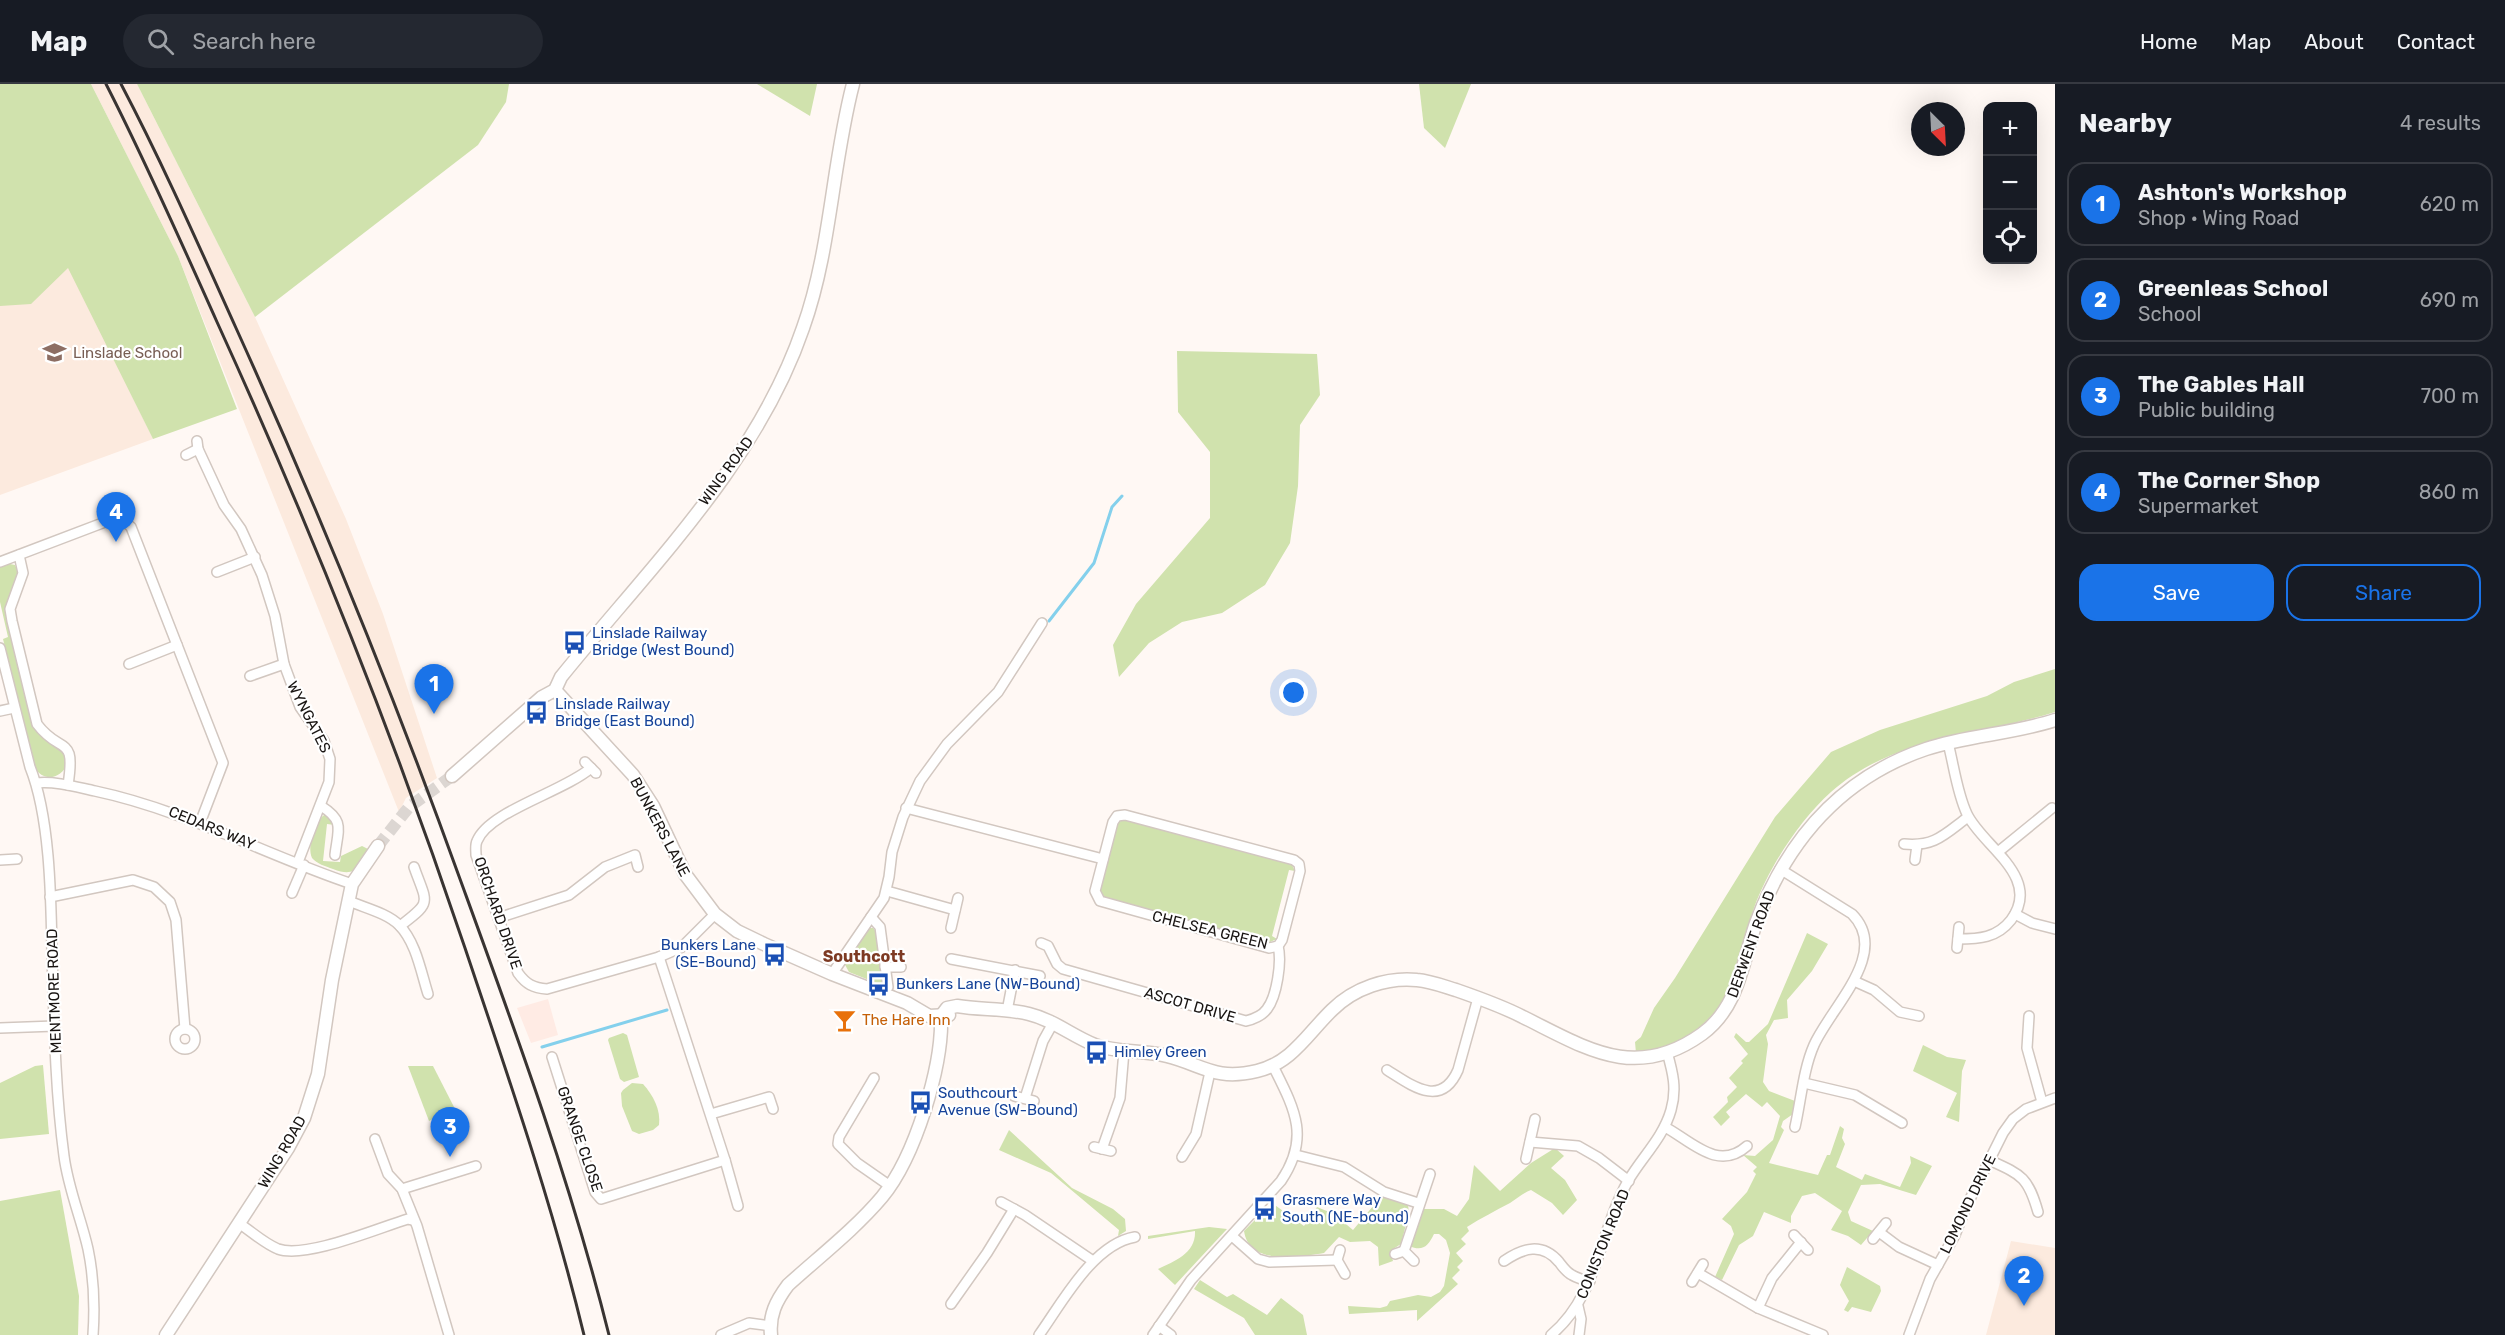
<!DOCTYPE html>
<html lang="en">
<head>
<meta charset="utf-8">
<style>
	:root { --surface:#171b24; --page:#242831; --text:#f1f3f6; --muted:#9ea1a6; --line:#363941; --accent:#1a73e8 }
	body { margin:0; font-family:Rubik,sans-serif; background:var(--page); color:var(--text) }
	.controls { position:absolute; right:18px; top:18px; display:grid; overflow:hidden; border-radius:12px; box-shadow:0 6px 24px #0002 }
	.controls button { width:54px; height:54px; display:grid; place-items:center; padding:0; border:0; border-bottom:2px solid var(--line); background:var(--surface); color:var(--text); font:30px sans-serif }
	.compass { position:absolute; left:1911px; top:18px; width:54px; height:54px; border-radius:50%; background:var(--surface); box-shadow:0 6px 24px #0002; rotate:156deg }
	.you { position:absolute; left:1294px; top:609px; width:21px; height:21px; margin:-15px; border:4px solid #fff; border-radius:50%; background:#1a73e8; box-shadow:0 0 0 9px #1a73e833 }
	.badge { display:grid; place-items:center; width:39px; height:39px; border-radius:50%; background:var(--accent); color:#fff; font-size:20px; font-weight:700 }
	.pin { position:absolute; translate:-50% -50px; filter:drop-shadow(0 2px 3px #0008) }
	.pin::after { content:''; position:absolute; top:32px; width:21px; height:18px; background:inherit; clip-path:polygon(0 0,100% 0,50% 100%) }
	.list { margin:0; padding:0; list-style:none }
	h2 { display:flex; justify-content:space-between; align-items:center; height:78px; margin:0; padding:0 24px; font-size:26px }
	h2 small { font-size:20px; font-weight:400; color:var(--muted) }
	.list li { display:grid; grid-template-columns:39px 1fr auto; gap:18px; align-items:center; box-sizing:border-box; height:84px; margin:0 12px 12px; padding:0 12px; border:2px solid var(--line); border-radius:18px }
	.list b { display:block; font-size:22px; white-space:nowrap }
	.list p { margin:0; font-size:20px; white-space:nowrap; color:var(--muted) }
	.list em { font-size:20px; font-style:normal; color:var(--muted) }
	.actions { display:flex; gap:12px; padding:18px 24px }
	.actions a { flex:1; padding:14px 0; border:2px solid var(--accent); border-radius:18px; text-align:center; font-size:21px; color:var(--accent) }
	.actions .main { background:var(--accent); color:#fff }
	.icon { flex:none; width:33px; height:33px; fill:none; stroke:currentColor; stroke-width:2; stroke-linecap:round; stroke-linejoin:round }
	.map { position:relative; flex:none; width:2055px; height:1251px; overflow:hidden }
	header { display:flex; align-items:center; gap:36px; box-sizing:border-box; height:84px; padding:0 30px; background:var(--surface); border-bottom:2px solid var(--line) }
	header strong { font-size:28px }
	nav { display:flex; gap:33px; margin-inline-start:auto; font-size:21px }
	.search { width:420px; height:54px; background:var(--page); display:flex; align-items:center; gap:15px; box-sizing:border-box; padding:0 21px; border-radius:33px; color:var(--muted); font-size:22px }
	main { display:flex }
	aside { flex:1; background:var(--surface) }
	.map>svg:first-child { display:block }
	.built { fill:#fceade }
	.industrial { fill:#ffebe4 }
	.green { fill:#d0e2ad }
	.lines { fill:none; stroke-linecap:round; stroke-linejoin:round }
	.stream { stroke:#84d0ec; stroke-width:3 }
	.tertiary-tunnel { stroke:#dcd6d2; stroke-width:12; stroke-dasharray:12 6; stroke-linecap:butt }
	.minor-casing { stroke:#d2c7c0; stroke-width:12 }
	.tertiary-casing { stroke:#d2c7c0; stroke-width:15 }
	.minor { stroke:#fff; stroke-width:9 }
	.tertiary { stroke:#fff; stroke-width:12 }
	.rail { stroke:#393432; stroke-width:3 }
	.labels { text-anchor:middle; stroke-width:4.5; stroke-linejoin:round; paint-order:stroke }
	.education-label { font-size:15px; fill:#785e54; stroke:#fff; text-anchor:start }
	.street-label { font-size:15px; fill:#191513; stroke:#fff }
	.transit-label { font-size:15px; fill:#164399; stroke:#fff; text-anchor:start }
	.food-label { font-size:15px; fill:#c56008; stroke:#fff; text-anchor:start }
	.neighbourhood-label { font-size:16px; font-weight:bold; fill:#7d3a23; stroke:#fff }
</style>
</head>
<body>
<header>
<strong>Map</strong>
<div class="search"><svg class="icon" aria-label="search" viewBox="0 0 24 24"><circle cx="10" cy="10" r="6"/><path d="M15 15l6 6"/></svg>Search here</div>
<nav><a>Home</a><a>Map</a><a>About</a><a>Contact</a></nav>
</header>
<main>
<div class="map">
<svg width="2055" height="1251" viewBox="0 0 2055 1251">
	<rect width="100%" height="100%" fill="#fff8f4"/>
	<g class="built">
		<polygon points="91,0 137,0 255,233 346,435 383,530 437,694 406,714 399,728 178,172"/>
		<polygon points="0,39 153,355 0,411"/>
		<polygon points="2011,1157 2055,1164 2055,1251 1986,1251"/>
	</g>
	<polygon class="industrial" points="548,915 558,951 531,959 517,924"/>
	<g class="green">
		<polygon points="0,0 91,0 178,172 237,325 153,355 68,184 31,220 0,222"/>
		<polygon points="137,0 509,0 506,18 478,61 255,233"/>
		<polygon points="757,0 817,0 810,32"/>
		<polygon points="1419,0 1471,0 1445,64 1424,44"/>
		<polygon points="1177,267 1317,270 1320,311 1300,341 1298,402 1290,459 1265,501 1222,529 1182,538 1149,559 1119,593 1113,561 1136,520 1210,434 1210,368 1178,328"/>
		<path d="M10,480l5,1 4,9 -11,49 24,98 10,15 20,11 6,16c-7,16 -24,20 -34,4l-31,-128 5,-2 -8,-35v-36z"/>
		<path d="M2055,585v43c-76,24 -161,24 -224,80 -32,29 -62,75 -77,116 -7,22 -11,44 -17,66 -2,7 -7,14 -10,20 -19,35 -52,54 -91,59l-1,-11 6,-5 13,-29 21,-30 100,-161 56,-65 49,-22 107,-34 27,-14z"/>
		<path d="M326,730l4,1 5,10 -8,-1 -4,37 17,1 1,-6 21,-10 8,4c-12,17 -14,28 -37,19 -8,-3 -16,-5 -21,-11 -5,-12 2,-38 14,-44z"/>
		<polygon points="1124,735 1291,779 1295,787 1289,786 1272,852 1277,855 1270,858 1104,814 1099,807 1117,739"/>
		<polygon points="869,844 873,844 877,849 884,902 849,888 844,879"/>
		<polygon points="1807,849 1828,860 1812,887 1787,916 1788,934 1774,936 1766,951 1768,960 1763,998 1769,1007 1795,1017 1793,1030 1783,1037 1781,1043 1784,1046 1769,1079 1818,1091 1827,1071 1830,1071 1840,1042 1844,1045 1842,1054 1845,1060 1836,1083 1862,1096 1865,1090 1900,1103 1911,1079 1910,1072 1932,1082 1916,1111 1880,1100 1861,1101 1848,1128 1851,1137 1873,1147 1861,1161 1848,1152 1831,1146 1842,1127 1815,1109 1802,1112 1791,1132 1791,1139 1764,1128 1753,1152 1739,1161 1722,1196 1715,1193 1734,1150 1731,1142 1722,1135 1747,1108 1756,1090 1753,1087 1757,1083 1743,1071 1755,1072 1773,1056 1780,1032 1767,1018 1762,1023 1746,1010 1726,1028 1730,1033 1721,1042 1713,1033 1728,1018 1727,1013 1737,1003 1729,994 1743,979 1741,977 1748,970 1734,953 1736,949 1746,958 1749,958 1768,940"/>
		<polygon points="623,949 627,951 639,993 624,998 620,995 608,956 609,954"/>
		<polygon points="1923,961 1947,973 1966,976 1962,987 1959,1038 1946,1033 1957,1009 1913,987"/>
		<polygon points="43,981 49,1050 0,1055 0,999 35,982"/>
		<polygon points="408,982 433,982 454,1023 429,1037"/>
		<path d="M632,999l11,1c10,11 18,26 16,41l-6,5 -14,4 -7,-3 -10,-25 -1,-13 2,-3z"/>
		<polygon points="1009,1046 1072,1104 1113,1125 1125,1135 1126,1147 1118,1152 1119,1146 1051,1089 999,1066"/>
		<path d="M1555,1064l9,8 -13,12 14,12 12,20 -14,15 -11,-12 -21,-13c-8,3 -14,9 -21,13 -15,8 -29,15 -43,24l2,4 -8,8 5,5 -10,9 7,8 -6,6 3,3 -8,8 6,6 -41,37v-11l-68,4 -1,-8 32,2 7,-2 3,-5 28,-6 13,2 9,-5 4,-6 6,-33 -4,-13 -7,-6h-5c-6,12 -11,18 -25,12l13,-37h22l13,7 12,-17 5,-34 26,26 31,-28z"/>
		<polygon points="60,1106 79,1212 78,1251 0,1251 0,1117"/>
		<path d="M1384,1109l24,12 1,8 -8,31 -11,7 3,10 -14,5 -1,-19 -8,-6 -20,1 -11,-5 -15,16c-25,4 -75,13 -80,-22l28,-28 32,23 13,-19 17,7 19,16z"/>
		<path d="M1209,1143l18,2 -52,56 -17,-16c17,-8 38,-16 37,-38l-47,8v-3z"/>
		<polygon points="1847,1183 1880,1202 1881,1207 1871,1228 1852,1223 1848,1228 1844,1226 1849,1217 1840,1201"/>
		<polygon points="1200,1196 1227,1213 1233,1210 1267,1231 1281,1214 1303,1231 1307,1251 1255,1251 1244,1234 1194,1205"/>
	</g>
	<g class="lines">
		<g class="stream">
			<polyline points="1049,537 1094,479 1112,423 1122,412"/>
			<polyline points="542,963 667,926"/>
		</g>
		<polyline class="tertiary-tunnel" points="378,762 409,723 452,692"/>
		<defs>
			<g id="minor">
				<polyline points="197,357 198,365 224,421 241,445 262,491 275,532 284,580 300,623 324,657 330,675 329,698 298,778"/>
				<polyline points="186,371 198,365"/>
				<path d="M19,471l4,18 -13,36 2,12 25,103c24,32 39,9 31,61"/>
				<polyline points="0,478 113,435 124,437 131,443 223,679 200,739"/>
				<polyline points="217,488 255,473"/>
				<path d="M0,564l30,119c20,50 21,130 22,185 2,68 3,137 12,204 4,32 17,62 24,93 6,29 7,57 5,86"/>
				<polyline points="129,580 177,561"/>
				<polyline points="250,592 284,580"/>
				<polyline points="0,627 14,624"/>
				<path d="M1948,659c6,23 9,50 19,71 15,32 76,63 44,106 -14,18 -32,19 -53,19"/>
				<polyline points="585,678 596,689"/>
				<path d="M591,684c-28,24 -102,43 -114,73 -2,4 -1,9 -1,14l42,118c8,11 15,15 29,16l112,-32 23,-10 33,-33"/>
				<path d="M36,699c20,-2 40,4 59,8 90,19 170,64 257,93"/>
				<path d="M321,722c24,15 17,23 14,49"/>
				<polyline points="906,724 1103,775"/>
				<polygon points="1125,731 1294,776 1299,780 1300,787 1282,856 1278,862 1269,864 1100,817 1095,807 1113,738 1117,732"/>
				<path d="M1904,760c31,3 41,-10 64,-27"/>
				<polyline points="1998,768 2052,724"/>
				<polyline points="0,776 17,775"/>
				<polyline points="1915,776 1917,761"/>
				<path d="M1780,785l72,45c39,39 -21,93 -38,131 -11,25 -13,56 -19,82"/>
				<polyline points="887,807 955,826"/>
				<polyline points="292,809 304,781"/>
				<polyline points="50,813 133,796 154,803 170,818 176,836 185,945"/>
				<path d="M349,817c16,7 38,12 50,24 17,17 22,47 29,69"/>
				<polyline points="2015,830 2032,839 2055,845"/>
				<polyline points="871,833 880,843 888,903"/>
				<polyline points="498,834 569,811 605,783 635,771 638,783"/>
				<path d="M400,842c33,-25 27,-22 14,-59"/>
				<polyline points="951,844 958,814"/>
				<path d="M1041,859l7,3 9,18 6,5 183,52c8,-2 16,-5 21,-12 10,-13 15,-48 11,-63"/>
				<polyline points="1957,864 1959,843"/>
				<polyline points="951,875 1040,892"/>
				<polyline points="885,883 901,883"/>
				<polyline points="832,890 884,814 889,793 892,768 903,733 920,697 947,660 998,608 1042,539"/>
				<polyline points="1854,897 1874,906 1900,928 1919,932"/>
				<polyline points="1007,927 1015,886"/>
				<polyline points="2029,932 2027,964 2042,1018"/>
				<polyline points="0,944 55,942"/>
				<circle cx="185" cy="955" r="10"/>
				<polyline points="552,973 595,1108 601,1115 725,1076 659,873"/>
				<path d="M1387,986c24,15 54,39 71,0l20,-72"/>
				<polyline points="874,994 839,1053 838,1060 857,1079 890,1102"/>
				<polyline points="1804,999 1855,1011 1902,1039"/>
				<polyline points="1014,1012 1034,1017"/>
				<polyline points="1025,1014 1043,957 1053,939"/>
				<polyline points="711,1030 769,1013 773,1025"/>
				<path d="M1665,1043c26,14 53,45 82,19"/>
				<polyline points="375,1055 388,1090 402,1105 417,1142 449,1251"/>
				<polyline points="1530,1058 1578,1062 1599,1074 1629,1097"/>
				<polyline points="1094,1063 1111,1067"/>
				<polyline points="1102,1065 1120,1014 1124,967"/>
				<polyline points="1296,1071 1344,1083 1384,1108 1418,1119"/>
				<polyline points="1182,1073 1196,1050 1210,988"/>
				<polyline points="1526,1075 1535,1035"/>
				<polyline points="725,1076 738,1122"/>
				<path d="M1989,1076c33,15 39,17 49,52"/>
				<polyline points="402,1105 476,1082"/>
				<polyline points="1001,1118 1025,1131 1093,1177"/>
				<path d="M240,1140c12,8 25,20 38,25 28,10 100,-21 130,-30l5,1"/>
				<polyline points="1879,1148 1899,1163 1938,1181"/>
				<polyline points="1794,1151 1808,1166"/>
				<polyline points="1232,1152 1258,1175 1269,1178 1337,1176"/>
				<polyline points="1873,1155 1886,1139"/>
				<polyline points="1340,1166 1337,1176 1345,1190"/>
				<polyline points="1404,1167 1430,1090"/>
				<polyline points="1395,1170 1404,1167 1414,1177"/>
				<path d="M1504,1177c19,-13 38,-19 55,1 4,5 7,10 13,13 5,3 12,5 18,6"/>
				<polyline points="1698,1189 1758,1224 1823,1251"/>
				<polyline points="1692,1198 1703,1180"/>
				<polyline points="951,1220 987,1169 1014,1125"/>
				<polyline points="1578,1222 1581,1235 1579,1251"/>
				<polyline points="1758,1224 1772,1194 1801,1158"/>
				<polyline points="1159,1242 1171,1251"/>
				<polyline points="721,1251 749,1239 771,1242"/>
				<path d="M1039,1251c23,-32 54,-91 96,-98"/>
				<path d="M1153,1251l38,-55 90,-99c30,-44 13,-73 -8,-115"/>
				<path d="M1551,1251c47,-39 48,-103 77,-154 14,-24 35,-43 43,-71 6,-21 2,-37 -4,-58"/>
				<polyline points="1909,1251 1930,1195 1955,1151 1966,1123 2003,1049 2013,1035 2026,1025 2055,1014"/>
			</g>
			<g id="tertiary">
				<polyline points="555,606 633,691 653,722 685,790 715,830 737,847 764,860 832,890 907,919 929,932 949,931"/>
				<path d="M452,692l90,-79 13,-7 6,-13c88,-109 196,-214 242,-349 28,-78 29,-164 50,-244"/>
				<path d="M941,932l6,-8 10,-2c23,4 49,2 72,8 25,6 43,22 66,31 23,8 49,5 72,11 36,9 48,25 90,15 35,-8 51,-38 75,-61 22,-22 55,-33 85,-30 13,1 26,6 39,10 23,8 46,16 67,27 63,31 112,65 179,17 37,-27 40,-71 54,-111 31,-82 84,-145 170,-174 42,-14 87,-15 129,-29"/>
				<polyline points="166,1251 288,1064 304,1034 318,990 332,896 352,800 378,762"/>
				<path d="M771,1251c-2,-20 5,-34 17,-50 32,-29 67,-56 94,-88 33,-40 61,-131 59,-181"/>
			</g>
		</defs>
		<use href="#minor" class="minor-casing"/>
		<use href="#tertiary" class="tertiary-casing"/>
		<use href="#minor" class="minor"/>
		<use href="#tertiary" class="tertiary"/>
		<g class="rail">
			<path d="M106,0c40,78 75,158 111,238 94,206 176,412 248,626 43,128 87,255 119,387"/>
			<path d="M121,0c42,80 78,162 115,244 82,181 157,365 224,551 55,151 110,300 149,456"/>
		</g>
	</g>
	<defs>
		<symbol id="school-bare" viewBox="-9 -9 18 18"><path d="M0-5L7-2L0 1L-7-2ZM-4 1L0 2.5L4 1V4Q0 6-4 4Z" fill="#8d6e63" stroke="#fff" stroke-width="2.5" paint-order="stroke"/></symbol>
		<symbol id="bus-bare" viewBox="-9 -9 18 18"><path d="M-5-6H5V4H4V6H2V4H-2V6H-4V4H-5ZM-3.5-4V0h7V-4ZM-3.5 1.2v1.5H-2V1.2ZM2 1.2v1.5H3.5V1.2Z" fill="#1a4fb4" stroke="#fff" stroke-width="2.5" paint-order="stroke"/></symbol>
		<symbol id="bar-bare" viewBox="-9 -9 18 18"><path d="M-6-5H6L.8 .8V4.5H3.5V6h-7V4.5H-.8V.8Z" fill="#e8710a" stroke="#fff" stroke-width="2.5" paint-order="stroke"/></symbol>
	</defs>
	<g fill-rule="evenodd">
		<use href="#school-bare" x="38" y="252" width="33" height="33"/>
		<use href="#bus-bare" x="558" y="542" width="33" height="33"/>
		<use href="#bus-bare" x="520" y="612" width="33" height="33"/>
		<use href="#bus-bare" x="758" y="854" width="33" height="33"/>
		<use href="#bus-bare" x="862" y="884" width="33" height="33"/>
		<use href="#bar-bare" x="828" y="920" width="33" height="33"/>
		<use href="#bus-bare" x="1080" y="952" width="33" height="33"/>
		<use href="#bus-bare" x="904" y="1002" width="33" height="33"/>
		<use href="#bus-bare" x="1248" y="1108" width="33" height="33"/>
	</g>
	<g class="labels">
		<g class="education-label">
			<text x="73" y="274">Linslade School</text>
		</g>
		<g class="street-label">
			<text transform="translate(726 387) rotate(-54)" y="5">WING ROAD</text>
			<text transform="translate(309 633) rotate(63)" y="5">WYNGATES</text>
			<text transform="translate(660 743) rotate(62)" y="5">BUNKERS LANE</text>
			<text transform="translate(212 744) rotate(22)" y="5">CEDARS WAY</text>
			<text transform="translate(498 829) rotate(71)" y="5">ORCHARD DRIVE</text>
			<text transform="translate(1210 846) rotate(14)" y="5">CHELSEA GREEN</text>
			<text transform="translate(1751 860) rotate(-70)" y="5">DERWENT ROAD</text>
			<text transform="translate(54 907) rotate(-92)" y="5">MENTMORE ROAD</text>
			<text transform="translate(1190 921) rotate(16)" y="5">ASCOT DRIVE</text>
			<text transform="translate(580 1055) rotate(71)" y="5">GRANGE CLOSE</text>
			<text transform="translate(282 1068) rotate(-60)" y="5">WING ROAD</text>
			<text transform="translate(1968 1120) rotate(-64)" y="5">LOMOND DRIVE</text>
			<text transform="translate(1603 1160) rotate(-68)" y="5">CONISTON ROAD</text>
		</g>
		<g class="transit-label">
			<text x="592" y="554">Linslade Railway<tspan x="592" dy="17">Bridge (West Bound)</tspan></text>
			<text x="555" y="625">Linslade Railway<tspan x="555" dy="17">Bridge (East Bound)</tspan></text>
			<text x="756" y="866" text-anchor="end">Bunkers Lane<tspan x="756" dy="17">(SE-Bound)</tspan></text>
			<text x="896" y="905">Bunkers Lane (NW-Bound)</text>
			<text x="1114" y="973">Himley Green</text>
			<text x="938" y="1014">Southcourt<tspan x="938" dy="17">Avenue (SW-Bound)</tspan></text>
			<text x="1282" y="1121">Grasmere Way<tspan x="1282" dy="17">South (NE-bound)</tspan></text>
		</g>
		<g class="food-label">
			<text x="862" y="941">The Hare Inn</text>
		</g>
		<g class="neighbourhood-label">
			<text x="864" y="878">Southcott</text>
		</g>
	</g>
</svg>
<div class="controls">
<button>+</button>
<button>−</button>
<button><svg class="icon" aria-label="locate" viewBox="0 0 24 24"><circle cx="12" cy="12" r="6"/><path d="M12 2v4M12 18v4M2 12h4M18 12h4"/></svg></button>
</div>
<svg class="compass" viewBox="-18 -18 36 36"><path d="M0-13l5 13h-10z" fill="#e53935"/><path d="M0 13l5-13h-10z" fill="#9ea1a6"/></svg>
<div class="you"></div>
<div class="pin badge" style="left:434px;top:630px">1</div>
<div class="pin badge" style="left:2024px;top:1222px">2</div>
<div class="pin badge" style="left:450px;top:1073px">3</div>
<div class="pin badge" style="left:116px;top:458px">4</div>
</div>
<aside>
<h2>Nearby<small>4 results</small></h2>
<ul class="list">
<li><span class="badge">1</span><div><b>Ashton's Workshop</b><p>Shop · Wing Road</p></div><em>620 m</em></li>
<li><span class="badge">2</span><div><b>Greenleas School</b><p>School</p></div><em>690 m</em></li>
<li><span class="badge">3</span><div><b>The Gables Hall</b><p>Public building</p></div><em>700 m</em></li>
<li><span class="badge">4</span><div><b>The Corner Shop</b><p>Supermarket</p></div><em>860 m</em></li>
</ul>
<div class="actions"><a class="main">Save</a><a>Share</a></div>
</aside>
</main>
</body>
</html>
